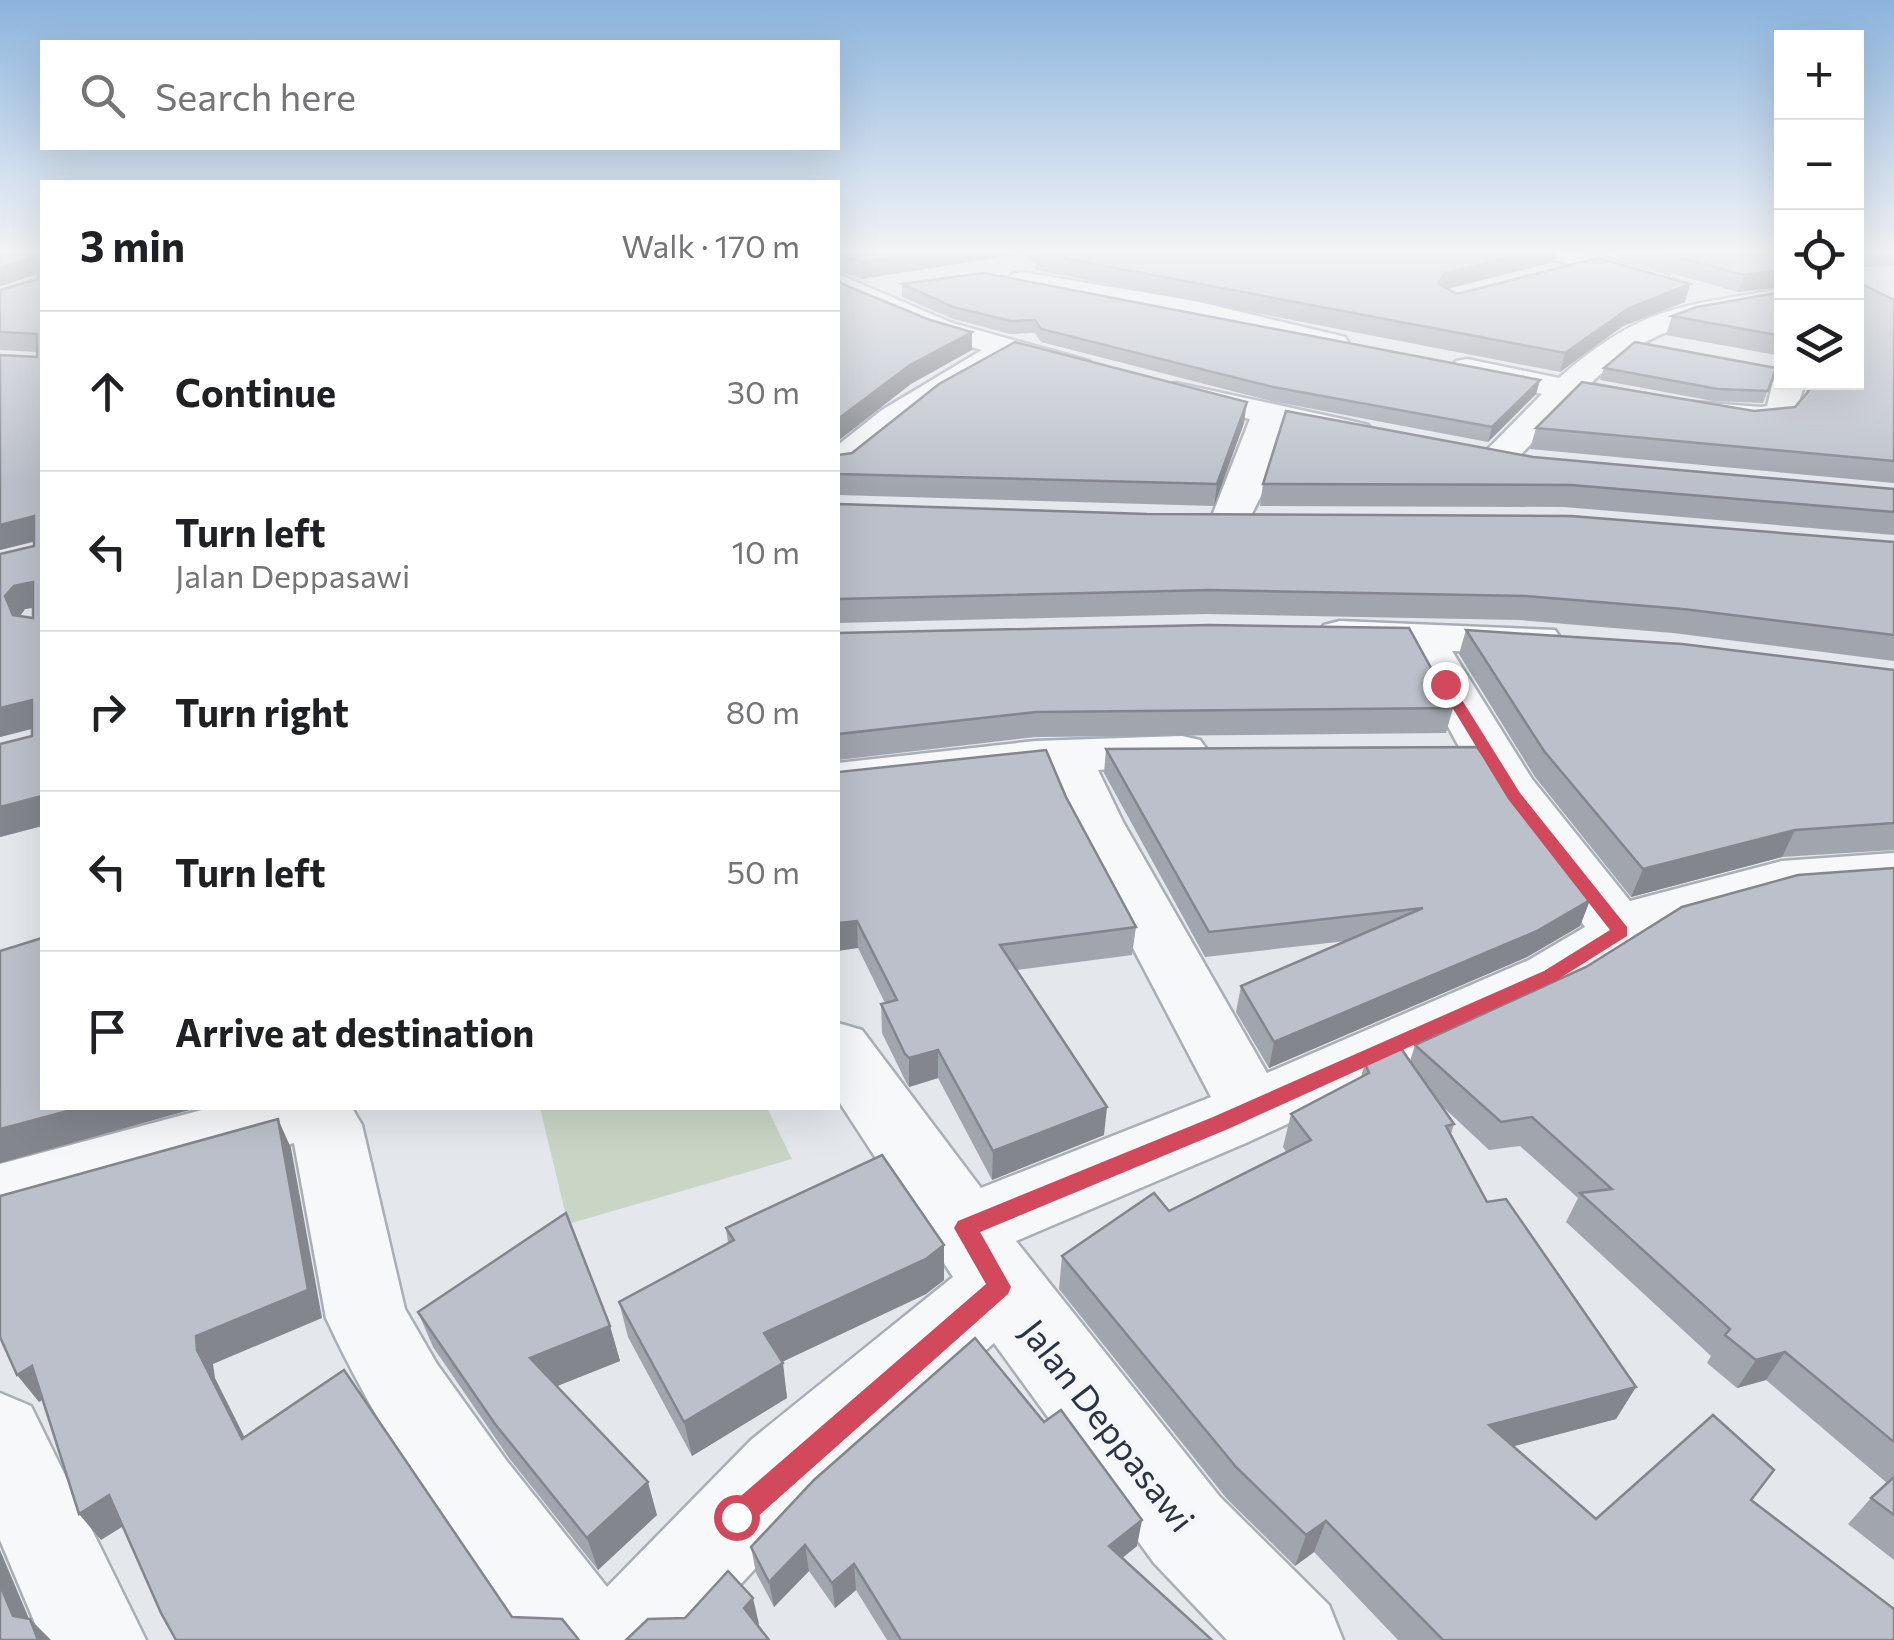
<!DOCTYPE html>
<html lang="en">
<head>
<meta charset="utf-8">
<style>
	:root { --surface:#fff; --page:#f6f6f6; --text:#202124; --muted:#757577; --line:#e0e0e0 }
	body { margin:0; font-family:Commissioner,sans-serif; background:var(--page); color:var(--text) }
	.controls { position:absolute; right:30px; top:30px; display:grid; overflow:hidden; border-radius:0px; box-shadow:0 10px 40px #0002 }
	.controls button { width:90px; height:90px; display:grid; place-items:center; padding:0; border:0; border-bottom:2px solid var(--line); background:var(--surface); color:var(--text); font:50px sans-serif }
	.stop { position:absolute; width:30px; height:30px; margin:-22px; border:8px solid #d1495b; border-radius:50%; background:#fff }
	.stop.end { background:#d1495b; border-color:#fff; box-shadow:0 2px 10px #0008 }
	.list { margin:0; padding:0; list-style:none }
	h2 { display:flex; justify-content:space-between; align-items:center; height:130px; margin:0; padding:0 40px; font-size:42px }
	h2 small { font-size:32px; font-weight:400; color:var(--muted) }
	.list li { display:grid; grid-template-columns:65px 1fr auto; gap:30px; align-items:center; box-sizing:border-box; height:160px; padding:0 40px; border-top:2px solid var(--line) }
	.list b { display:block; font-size:38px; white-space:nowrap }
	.list p { margin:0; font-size:32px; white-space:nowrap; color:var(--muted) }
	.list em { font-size:32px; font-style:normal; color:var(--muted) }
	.icon { flex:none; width:55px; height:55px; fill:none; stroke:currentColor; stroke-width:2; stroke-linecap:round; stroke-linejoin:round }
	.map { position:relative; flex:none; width:1894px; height:1640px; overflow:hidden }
	.search { position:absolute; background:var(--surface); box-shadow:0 10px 40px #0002; left:40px; top:40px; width:800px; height:110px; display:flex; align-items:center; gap:25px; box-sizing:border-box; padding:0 35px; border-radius:0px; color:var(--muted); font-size:38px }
	.panel { position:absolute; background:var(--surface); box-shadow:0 10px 40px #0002; left:40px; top:180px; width:800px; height:930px; border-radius:0px }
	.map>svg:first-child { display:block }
	.green { fill:#c9d6c5 }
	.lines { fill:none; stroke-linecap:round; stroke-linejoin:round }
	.minor-casing { stroke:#a9aeb7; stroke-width:5 }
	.minor { fill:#f7f8fa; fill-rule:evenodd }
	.wall { fill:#a1a5ae; fill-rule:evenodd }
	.shaded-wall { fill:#83868d }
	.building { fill:#bbc0ca; stroke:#83868d; stroke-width:2.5; fill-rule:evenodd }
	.route { fill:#d1495b }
	.labels { text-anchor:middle; stroke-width:9; stroke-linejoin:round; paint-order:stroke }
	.near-street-label { font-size:35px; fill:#2b3445; stroke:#f4f6f9 }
</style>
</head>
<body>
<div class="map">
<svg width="1894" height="1640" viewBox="0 0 1894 1640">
	<rect width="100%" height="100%" fill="#e4e7ec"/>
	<polygon class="green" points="540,1108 767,1108 792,1159 568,1224"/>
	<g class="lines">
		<defs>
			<g id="minor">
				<polygon points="1548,254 1589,254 1667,275 1671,281 1658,289 1551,259"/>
				<polygon points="1021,272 1195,301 1345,337 1349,343 1334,352 1195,317 1012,286 1008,280 1012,274"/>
				<polygon points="838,274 952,323 1089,361 1094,368 1078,377 1000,355 998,365 906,424 851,471 838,474 838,445 882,410 982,350 932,335 838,292"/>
				<path d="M1782,289v16c-87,16 -124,17 -192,79l91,17 80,6 6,-1 6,-24 9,-8v8h23l-11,37c-72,18 -150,-3 -221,-19l-64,67h-26l-5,-8 64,-65 -86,-19 -5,-7 5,-7 11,-2 92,19c83,-72 119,-71 223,-89z"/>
				<polygon points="1176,383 1356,422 1368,425 1373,432 1368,439 1356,442 1281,426 1261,496 1244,529 1216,529 1210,521 1250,419 1164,400 1160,393 1164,386"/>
				<path d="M1340,621l215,9 7,10 -7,10 -16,4 -87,-3 80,128 98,122 152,-40 112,-8v38l-111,8 -115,32 -95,61 -327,151 -230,98 204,256 109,108 14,35h-116l-73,-77 -160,-220 -179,161 -126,136h-162c-76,-103 -147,-205 -201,-322l-32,-175 -294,83v-62l209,-56h143l10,17 43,184 32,55 69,96 101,127 144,-147 202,-163 -115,-177v-77l24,7 119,158 230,-91 -144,-275 -20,-50 -209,23v-32l197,-22 147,-5 18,4 8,11 -8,11 -102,8 25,52 144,251 262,-113 56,-33 -122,-173 -57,-104 -82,-5 -7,-10 7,-10z"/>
				<polygon points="0,1393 31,1406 146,1640 42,1640 0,1540"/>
			</g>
		</defs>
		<use href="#minor" class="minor-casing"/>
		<use href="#minor" class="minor"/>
	</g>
	<g class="wall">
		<path d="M0,254h42v572l-42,11v-93l32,-8v-7l-32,8v-183l34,-8v-4l-34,8v-195l37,2v-5l-37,-2v-60l38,-11v-5l-38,12zM33,608v10l-13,-2 5,-7z"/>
		<polygon points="838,254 1557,254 1555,262 1448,289 1457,294 1685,302 1623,326 1560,372 1035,270 1036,263 1020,254 862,279 838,271"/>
		<polygon points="1618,254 1782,254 1738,292 1620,259"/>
		<polygon points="1856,254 1894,254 1894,266 1856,267"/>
		<polygon points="902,284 1540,380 1536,394 1488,442 1271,401 1041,342 1035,333 1010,334 953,319 902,297"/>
		<polygon points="1782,292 1782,356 1666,335 1672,316"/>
		<polygon points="1894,300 1894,483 1530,449 1536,428 1795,407 1806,394 1807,382 1856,382"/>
		<polygon points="1604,368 1776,368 1763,403 1713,401 1600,380"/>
		<polygon points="1244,423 1214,506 838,495 838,500 838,455"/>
		<polygon points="1533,457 1894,489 1894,535 1564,507 1260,506 1263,484"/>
		<polygon points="838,504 1894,542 1894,661 1673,633 1519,620 1206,614 838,623"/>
		<polygon points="1466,630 1894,670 1894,850 1782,857 1631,897 1535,777 1459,654"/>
		<polygon points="838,633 1453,708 1446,733 1035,737 838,760"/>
		<polygon points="1106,749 1590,900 1580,926 1527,957 1269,1068 1236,1012 1241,986 1346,941 1205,957 1104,773"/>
		<polygon points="838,772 1066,797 1136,927 1132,955 1017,970 1104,1135 992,1180 938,1078 909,1087 906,1082 882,1033 881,1004 885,1003 858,948"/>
		<polygon points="1894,868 1894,1560 1848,1524 1871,1498 1887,1483 1766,1380 1737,1388 1707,1363 1711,1356 1566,1222 1578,1198 1520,1146 1489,1150 1441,1105 1454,1124 1451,1134 1487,1202 1636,1387 1616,1419 1513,1446 1596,1519 1751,1500 1894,1640 1398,1640 1314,1552 1295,1566 1227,1499 1059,1289 1062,1256 1169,1211 1287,1153 1283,1147 1291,1114 1361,1077 1365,1063 1410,1061 1415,1045"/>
		<polygon points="726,1228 944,1280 926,1294 782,1362 787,1398 692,1456 628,1337 619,1302 728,1243"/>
		<polygon points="418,1312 610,1326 620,1361 557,1386 657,1515 598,1570 509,1458 433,1347"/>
		<polygon points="814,1480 1137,1546 1122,1558 1212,1640 887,1640 856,1590 835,1608 809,1571 774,1607 756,1573 751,1547"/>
	</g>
	<g class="shaded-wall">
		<polygon points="916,254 1020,254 862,279 862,262"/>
		<polygon points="1523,254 1557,254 1555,262 1441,290 1438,284 1445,273"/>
		<polygon points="34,257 41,273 0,286 0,267"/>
		<polygon points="1782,270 1782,287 1738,292 1744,275"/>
		<polygon points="1690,284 1685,302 1623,326 1560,372 1565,353 1629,308"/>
		<polygon points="972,332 972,350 911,384 838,441 838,419 910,365"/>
		<polygon points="1540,380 1536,394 1488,442 1492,427"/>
		<polygon points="1247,402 1244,423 1214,506 1217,484"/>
		<polygon points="34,516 42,539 0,550 0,525"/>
		<polygon points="33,582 42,606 25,609 17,620 5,596 14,586"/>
		<polygon points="32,700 42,726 0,737 0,708"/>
		<polygon points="42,796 42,826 0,837 0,807"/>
		<polygon points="1795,830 1782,857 1631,897 1643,869"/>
		<polygon points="1590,900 1580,926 1527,957 1269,1068 1274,1042"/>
		<polygon points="857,921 858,948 838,951 838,923"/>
		<polygon points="938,1050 938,1078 909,1087 909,1058"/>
		<polygon points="1107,1107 1104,1135 992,1180 993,1151"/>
		<polygon points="79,1108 197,1108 0,1163 0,1129"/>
		<polygon points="278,1119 291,1148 322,1318 213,1364 215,1378 259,1466 242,1439 197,1350 196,1336"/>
		<polygon points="944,1245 944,1280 926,1294 769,1368 764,1333"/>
		<polygon points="610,1326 620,1361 542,1392 530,1358"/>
		<polygon points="1785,1352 1766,1380 1737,1388 1756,1360"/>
		<polygon points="783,1363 787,1398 692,1456 684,1422"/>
		<polygon points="32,1366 53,1394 39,1402 17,1375"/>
		<polygon points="1636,1387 1616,1419 1473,1457 1489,1425"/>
		<polygon points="648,1482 657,1515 598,1570 587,1538"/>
		<polygon points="109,1495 130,1522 101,1540 79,1514"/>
		<polygon points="1142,1520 1137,1546 1105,1572 1109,1546"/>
		<polygon points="1326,1521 1314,1552 1295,1566 1306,1535"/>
		<polygon points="805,1545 809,1571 774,1607 769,1582"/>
		<polygon points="0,1550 38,1640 13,1616 0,1585"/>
		<polygon points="854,1564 856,1590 835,1608 832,1583"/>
		<polygon points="753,1598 759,1624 750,1633 744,1608"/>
		<polygon points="30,1619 51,1640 38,1640"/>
	</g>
	<g class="building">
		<path d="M0,254h42v542l-42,11v-63l32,-8v-36l-32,8v-154l34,-8v-30l-34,9v-170l37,2v-23l-37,-2v-42l38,-11 1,-19 -5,-3 -34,10zM33,582v36l-20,-3 -8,-19 9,-10z"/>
		<polygon points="838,254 916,254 862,262"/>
		<polygon points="1042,254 1523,254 1445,273 1438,284 1457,294 1598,258 1690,284 1629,308 1565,353"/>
		<polygon points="1667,254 1782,254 1782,270 1744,275"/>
		<polygon points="984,273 1540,380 1492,427 1273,387 1041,329 1035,320 1011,321 953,307 902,284"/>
		<polygon points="838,279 842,284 930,320 972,332 910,365 838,419"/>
		<polygon points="1856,281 1894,300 1894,461 1536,428 1582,382 1754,411 1795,407 1812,387 1813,382 1856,382"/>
		<polygon points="1782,292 1782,336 1672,316 1697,307"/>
		<polygon points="1015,342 1247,402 1217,484 838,474 838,455 852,453 939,384"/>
		<polygon points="1635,342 1776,368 1768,391 1718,389 1604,368"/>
		<polygon points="1286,411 1533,457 1894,489 1894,512 1571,485 1263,484"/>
		<polygon points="838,504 1147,514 1571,516 1894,542 1894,635 1683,609 1526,596 1209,590 838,599"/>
		<polygon points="1209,625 1409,628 1453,708 1036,712 838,734 838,633"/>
		<polygon points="1466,630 1682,644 1894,670 1894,823 1795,830 1643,869 1544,751"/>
		<polygon points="1477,747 1590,900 1537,931 1274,1042 1241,986 1423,908 1209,932 1106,749"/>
		<polygon points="1046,750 1066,797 1136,927 1000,945 1107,1107 993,1151 938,1050 909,1058 905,1054 881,1004 897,1000 857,921 838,923 838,772"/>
		<polygon points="1894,868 1894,1442 1785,1352 1756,1360 1725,1335 1730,1329 1580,1193 1612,1189 1532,1117 1501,1122 1415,1045 1586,967 1682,907 1798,875"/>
		<polygon points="42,938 42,1108 79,1108 0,1129 0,951"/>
		<polygon points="1400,1047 1454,1124 1446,1126 1487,1202 1506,1199 1636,1387 1489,1425 1596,1519 1713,1415 1774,1470 1751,1500 1894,1609 1894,1640 1443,1640 1326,1521 1306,1535 1236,1467 1062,1256 1154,1193 1169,1211 1311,1140 1291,1114 1369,1073 1365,1063"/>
		<polygon points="278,1119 308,1290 196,1336 197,1350 242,1439 344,1370 512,1617 562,1619 579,1640 176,1640 161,1613 109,1495 79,1514 32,1366 17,1375 0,1337 0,1196"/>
		<polygon points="882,1155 944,1245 926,1259 764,1333 783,1363 684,1422 619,1302 734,1240 726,1228"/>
		<polygon points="566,1213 610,1326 530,1358 648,1482 587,1538 495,1424 418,1312"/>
		<polygon points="975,1338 1044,1422 1061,1410 1142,1520 1109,1546 1212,1640 901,1640 854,1564 832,1583 805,1545 769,1582 751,1547 814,1480"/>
		<polygon points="1894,1477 1894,1515 1871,1498"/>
		<polygon points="728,1571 753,1598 744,1608 769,1640 626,1640 648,1619 685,1618"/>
		<polygon points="0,1585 13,1616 30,1619 38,1640 0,1640"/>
	</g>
	<linearGradient id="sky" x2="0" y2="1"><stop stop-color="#8bb4dd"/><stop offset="0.52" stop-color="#f3f4f6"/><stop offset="1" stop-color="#f3f4f6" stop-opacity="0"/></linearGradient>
	<rect width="1894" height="484" fill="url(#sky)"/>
	<polygon class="route" points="1445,680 1452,684 1520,793 1627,927 1627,936 1557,980 1228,1129 980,1232 1011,1287 1008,1294 746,1527 736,1531 727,1527 723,1517 727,1508 986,1284 954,1228 958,1221 1213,1117 1544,971 1610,930 1508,799 1438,684"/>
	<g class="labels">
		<g class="near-street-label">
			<text transform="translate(1107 1426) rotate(52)" y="12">Jalan Deppasawi</text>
		</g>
	</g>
</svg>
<div class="controls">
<button>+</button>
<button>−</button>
<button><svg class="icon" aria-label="locate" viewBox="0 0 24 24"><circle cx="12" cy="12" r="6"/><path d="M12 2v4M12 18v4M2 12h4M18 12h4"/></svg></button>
<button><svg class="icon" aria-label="layers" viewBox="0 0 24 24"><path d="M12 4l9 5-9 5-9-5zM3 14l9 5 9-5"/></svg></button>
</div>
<div class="stop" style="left:736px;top:1517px"></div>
<div class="stop end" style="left:1445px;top:684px"></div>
<div class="search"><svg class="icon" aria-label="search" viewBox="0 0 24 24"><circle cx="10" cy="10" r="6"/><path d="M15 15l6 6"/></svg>Search here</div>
<section class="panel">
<h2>3 min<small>Walk · 170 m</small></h2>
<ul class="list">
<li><svg class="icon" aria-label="ahead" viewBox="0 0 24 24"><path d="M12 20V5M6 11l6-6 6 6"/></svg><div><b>Continue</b></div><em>30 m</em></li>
<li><svg class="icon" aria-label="left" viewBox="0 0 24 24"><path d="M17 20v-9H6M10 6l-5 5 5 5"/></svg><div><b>Turn left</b><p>Jalan Deppasawi</p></div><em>10 m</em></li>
<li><svg class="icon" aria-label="right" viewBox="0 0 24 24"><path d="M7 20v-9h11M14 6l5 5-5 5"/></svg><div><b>Turn right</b></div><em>80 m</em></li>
<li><svg class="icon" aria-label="left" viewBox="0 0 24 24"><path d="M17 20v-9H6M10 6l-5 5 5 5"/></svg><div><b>Turn left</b></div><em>50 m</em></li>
<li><svg class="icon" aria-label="arrive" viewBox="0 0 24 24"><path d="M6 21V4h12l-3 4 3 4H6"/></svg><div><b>Arrive at destination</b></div></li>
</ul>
</section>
</div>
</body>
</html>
